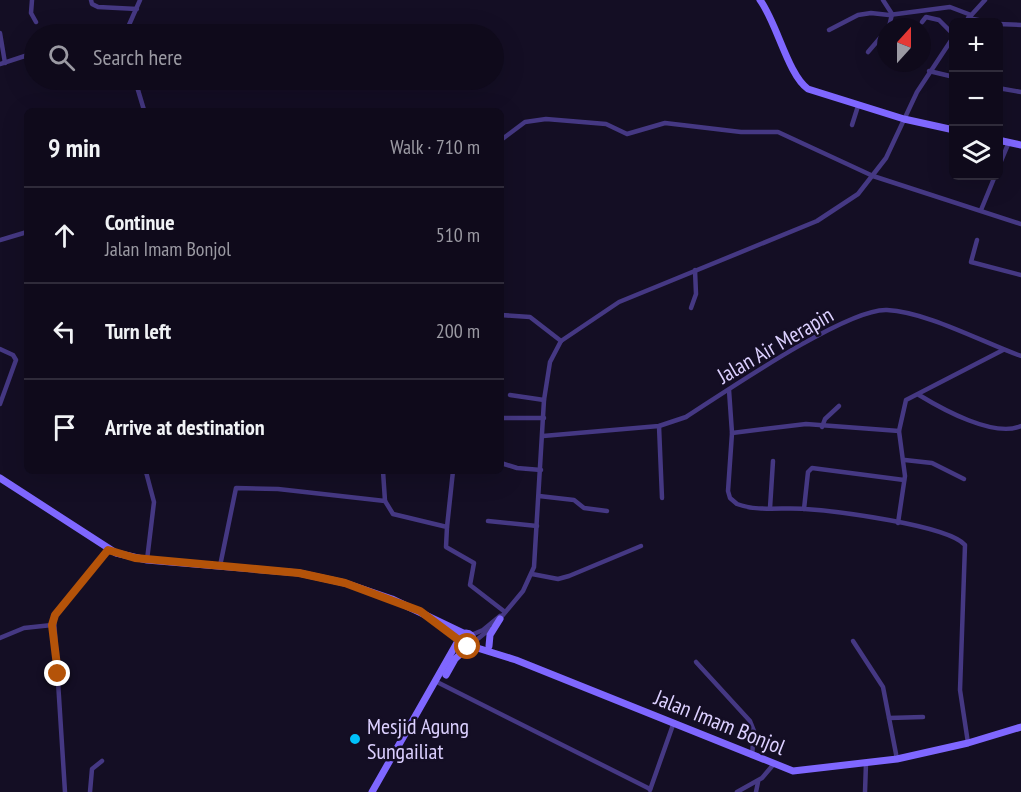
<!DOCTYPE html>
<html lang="en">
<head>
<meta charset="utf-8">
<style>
	:root { --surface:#0f0a1b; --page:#181324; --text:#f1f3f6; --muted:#9b9aa3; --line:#2f2b3a }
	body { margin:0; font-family:"PT Sans Narrow",sans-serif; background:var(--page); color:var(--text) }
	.controls { position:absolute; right:18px; top:18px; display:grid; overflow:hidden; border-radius:9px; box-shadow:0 6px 24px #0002 }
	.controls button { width:54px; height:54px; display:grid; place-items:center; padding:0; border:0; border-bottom:2px solid var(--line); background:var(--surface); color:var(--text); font:30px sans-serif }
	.compass { position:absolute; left:877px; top:18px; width:54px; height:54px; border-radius:50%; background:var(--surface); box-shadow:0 6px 24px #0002; rotate:21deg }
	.stop { position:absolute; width:18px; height:18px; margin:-14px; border:4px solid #b45309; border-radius:50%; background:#fff }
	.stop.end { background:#b45309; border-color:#fff; box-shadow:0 2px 6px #0008 }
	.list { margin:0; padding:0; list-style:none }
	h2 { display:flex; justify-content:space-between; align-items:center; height:78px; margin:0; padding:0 24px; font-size:26px }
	h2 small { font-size:20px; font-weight:400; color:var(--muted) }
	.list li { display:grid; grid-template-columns:39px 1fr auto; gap:18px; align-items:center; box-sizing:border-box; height:96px; padding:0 24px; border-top:2px solid var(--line) }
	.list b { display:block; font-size:22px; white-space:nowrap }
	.list p { margin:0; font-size:20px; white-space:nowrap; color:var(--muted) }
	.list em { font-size:20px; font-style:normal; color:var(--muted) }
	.icon { flex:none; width:33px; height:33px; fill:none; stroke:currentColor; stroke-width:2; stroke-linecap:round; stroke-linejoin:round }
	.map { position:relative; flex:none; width:1021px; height:792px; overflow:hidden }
	.search { position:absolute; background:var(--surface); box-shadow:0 6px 24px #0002; left:24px; top:24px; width:480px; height:66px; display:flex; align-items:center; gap:15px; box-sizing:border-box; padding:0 21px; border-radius:33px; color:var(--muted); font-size:22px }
	.panel { position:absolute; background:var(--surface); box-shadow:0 6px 24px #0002; left:24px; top:108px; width:480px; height:366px; border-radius:9px }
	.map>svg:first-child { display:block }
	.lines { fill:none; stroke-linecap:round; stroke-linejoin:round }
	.street { stroke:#453883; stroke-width:4.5 }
	.secondary { stroke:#7f67ff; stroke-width:7 }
	.route { stroke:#b45309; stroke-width:8 }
	.poi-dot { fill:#00c2fb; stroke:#140e24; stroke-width:2 }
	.labels { text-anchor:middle; stroke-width:5; stroke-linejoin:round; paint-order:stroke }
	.street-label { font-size:22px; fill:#dcd0ff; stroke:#140e24 }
	.poi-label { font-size:22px; fill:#dcd0ff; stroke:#140e24; text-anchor:start }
</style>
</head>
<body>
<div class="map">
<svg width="1021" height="792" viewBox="0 0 1021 792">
	<rect width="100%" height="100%" fill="#140e24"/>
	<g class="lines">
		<g class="street">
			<polyline points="32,0 31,13 36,22"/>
			<polyline points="91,0 92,4 98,7 137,9"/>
			<polyline points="883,0 892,14 889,27"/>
			<polyline points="968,18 988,22"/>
			<polyline points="922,22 926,17 939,20 954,35"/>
			<polyline points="965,22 985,0"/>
			<polyline points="998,24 1021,25"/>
			<polyline points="829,30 858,15 871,13 889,15 950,7 971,15"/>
			<polyline points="0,33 5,63"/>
			<polyline points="125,34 140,0"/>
			<polyline points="868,52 886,31"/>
			<polyline points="0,64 34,53"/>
			<polyline points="929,71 954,77"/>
			<polyline points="135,80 144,110"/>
			<polyline points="998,88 1021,92"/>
			<polyline points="852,125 858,106"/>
			<polyline points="501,140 525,122 546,119 606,124 627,134 665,123 741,132 778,132 873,176 1021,224"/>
			<polyline points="998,168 1009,142"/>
			<polyline points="981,210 995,176"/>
			<polyline points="0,240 27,232"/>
			<polyline points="977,240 971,262 1021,275"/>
			<polyline points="691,308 696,294 695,270"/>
			<polyline points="501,315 530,317 561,341"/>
			<polyline points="0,349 13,355 16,360 0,404"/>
			<path d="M729,390l3,43 -4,58 2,7 7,6c21,8 47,3 68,5 30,2 143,16 160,36l-5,145 8,53"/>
			<polyline points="510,395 544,400"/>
			<path d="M919,395c23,14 75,43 102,31"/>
			<polyline points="501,418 544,418"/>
			<polyline points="659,426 662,498"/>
			<polyline points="822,427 825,419 839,406"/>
			<polyline points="732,433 806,424 899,431"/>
			<path d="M543,436l116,-10 27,-9c39,-25 161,-109 201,-107 40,2 95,32 134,46"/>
			<polyline points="905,460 932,463 964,479"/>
			<polyline points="501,463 517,468 541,470"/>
			<polyline points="146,472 154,502 147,560"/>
			<polyline points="539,496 574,500 584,508 607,511"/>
			<polyline points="385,501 393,514 447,527 446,547 474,563 470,585 505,612"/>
			<polyline points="770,508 773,461"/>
			<polyline points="804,509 808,472 812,468 904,480"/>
			<polyline points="488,521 537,526"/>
			<polyline points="898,523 905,476 899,431 906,400 1003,350"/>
			<polyline points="447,527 453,471"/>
			<polyline points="220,566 236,488 278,489 385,501 383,471"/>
			<polyline points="532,574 558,579 569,576 641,546"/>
			<polyline points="498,621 523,591 534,567 544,400 550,362 561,341 619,302 817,221 858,194 886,158 917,92 954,36"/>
			<polyline points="469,636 483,630 500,616"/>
			<polyline points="0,638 24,628 52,625"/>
			<polyline points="853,641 883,687 897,759"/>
			<polyline points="474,642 490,629"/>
			<polyline points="696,662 750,721 754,731 752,756"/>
			<polyline points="437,682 650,789"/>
			<polyline points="889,718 923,717"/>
			<polyline points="650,790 674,722"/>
			<polyline points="65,792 54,618 108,550"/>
			<polyline points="90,792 92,769 102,761"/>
			<polyline points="737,792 762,778 773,765"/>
			<polyline points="756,792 758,782"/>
			<polyline points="865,792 866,763"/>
		</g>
		<g class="secondary">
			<path d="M760,0c17,23 28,75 48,89l96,30 50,11"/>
			<polyline points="998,140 1021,145"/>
			<polyline points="0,478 116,553 147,560 299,573 345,583 392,599 463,633"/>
			<polyline points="441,626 458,639"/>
			<circle cx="466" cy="640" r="7"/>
			<polyline points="471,646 516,660 793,771 897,759 968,743 1021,727"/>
			<polyline points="489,646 490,635 500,619"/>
			<polyline points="446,675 455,659 468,647"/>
			<polyline points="372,792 458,641"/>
		</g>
	</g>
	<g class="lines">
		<polyline class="route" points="58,674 52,625 55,615 108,550 135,558 299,573 345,583 420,611 468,647"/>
	</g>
	<circle class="poi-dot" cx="355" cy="739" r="6"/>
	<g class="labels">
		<g class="street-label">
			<text transform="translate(775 345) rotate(-30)" y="8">Jalan Air Merapin</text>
			<text transform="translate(720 722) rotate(22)" y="8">Jalan Imam Bonjol</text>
		</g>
		<g class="poi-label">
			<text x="367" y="734">Mesjid Agung<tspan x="367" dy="25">Sungailiat</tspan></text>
		</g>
	</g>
</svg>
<div class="controls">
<button>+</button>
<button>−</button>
<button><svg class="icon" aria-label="layers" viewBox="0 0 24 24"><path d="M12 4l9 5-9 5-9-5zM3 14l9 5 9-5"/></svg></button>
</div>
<svg class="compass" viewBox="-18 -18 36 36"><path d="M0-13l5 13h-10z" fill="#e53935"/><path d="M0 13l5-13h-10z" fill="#9b9aa3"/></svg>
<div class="stop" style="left:468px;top:647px"></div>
<div class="stop end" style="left:58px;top:674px"></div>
<div class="search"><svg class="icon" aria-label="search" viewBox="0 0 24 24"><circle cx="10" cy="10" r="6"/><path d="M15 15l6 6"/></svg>Search here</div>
<section class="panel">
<h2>9 min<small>Walk · 710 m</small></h2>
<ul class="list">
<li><svg class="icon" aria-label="ahead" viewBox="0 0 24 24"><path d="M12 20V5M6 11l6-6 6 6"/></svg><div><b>Continue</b><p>Jalan Imam Bonjol</p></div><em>510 m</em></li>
<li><svg class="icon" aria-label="left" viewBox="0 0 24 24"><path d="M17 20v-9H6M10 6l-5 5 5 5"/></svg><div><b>Turn left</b></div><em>200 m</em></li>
<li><svg class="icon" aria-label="arrive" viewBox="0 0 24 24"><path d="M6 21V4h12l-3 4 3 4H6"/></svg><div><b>Arrive at destination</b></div></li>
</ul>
</section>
</div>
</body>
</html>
